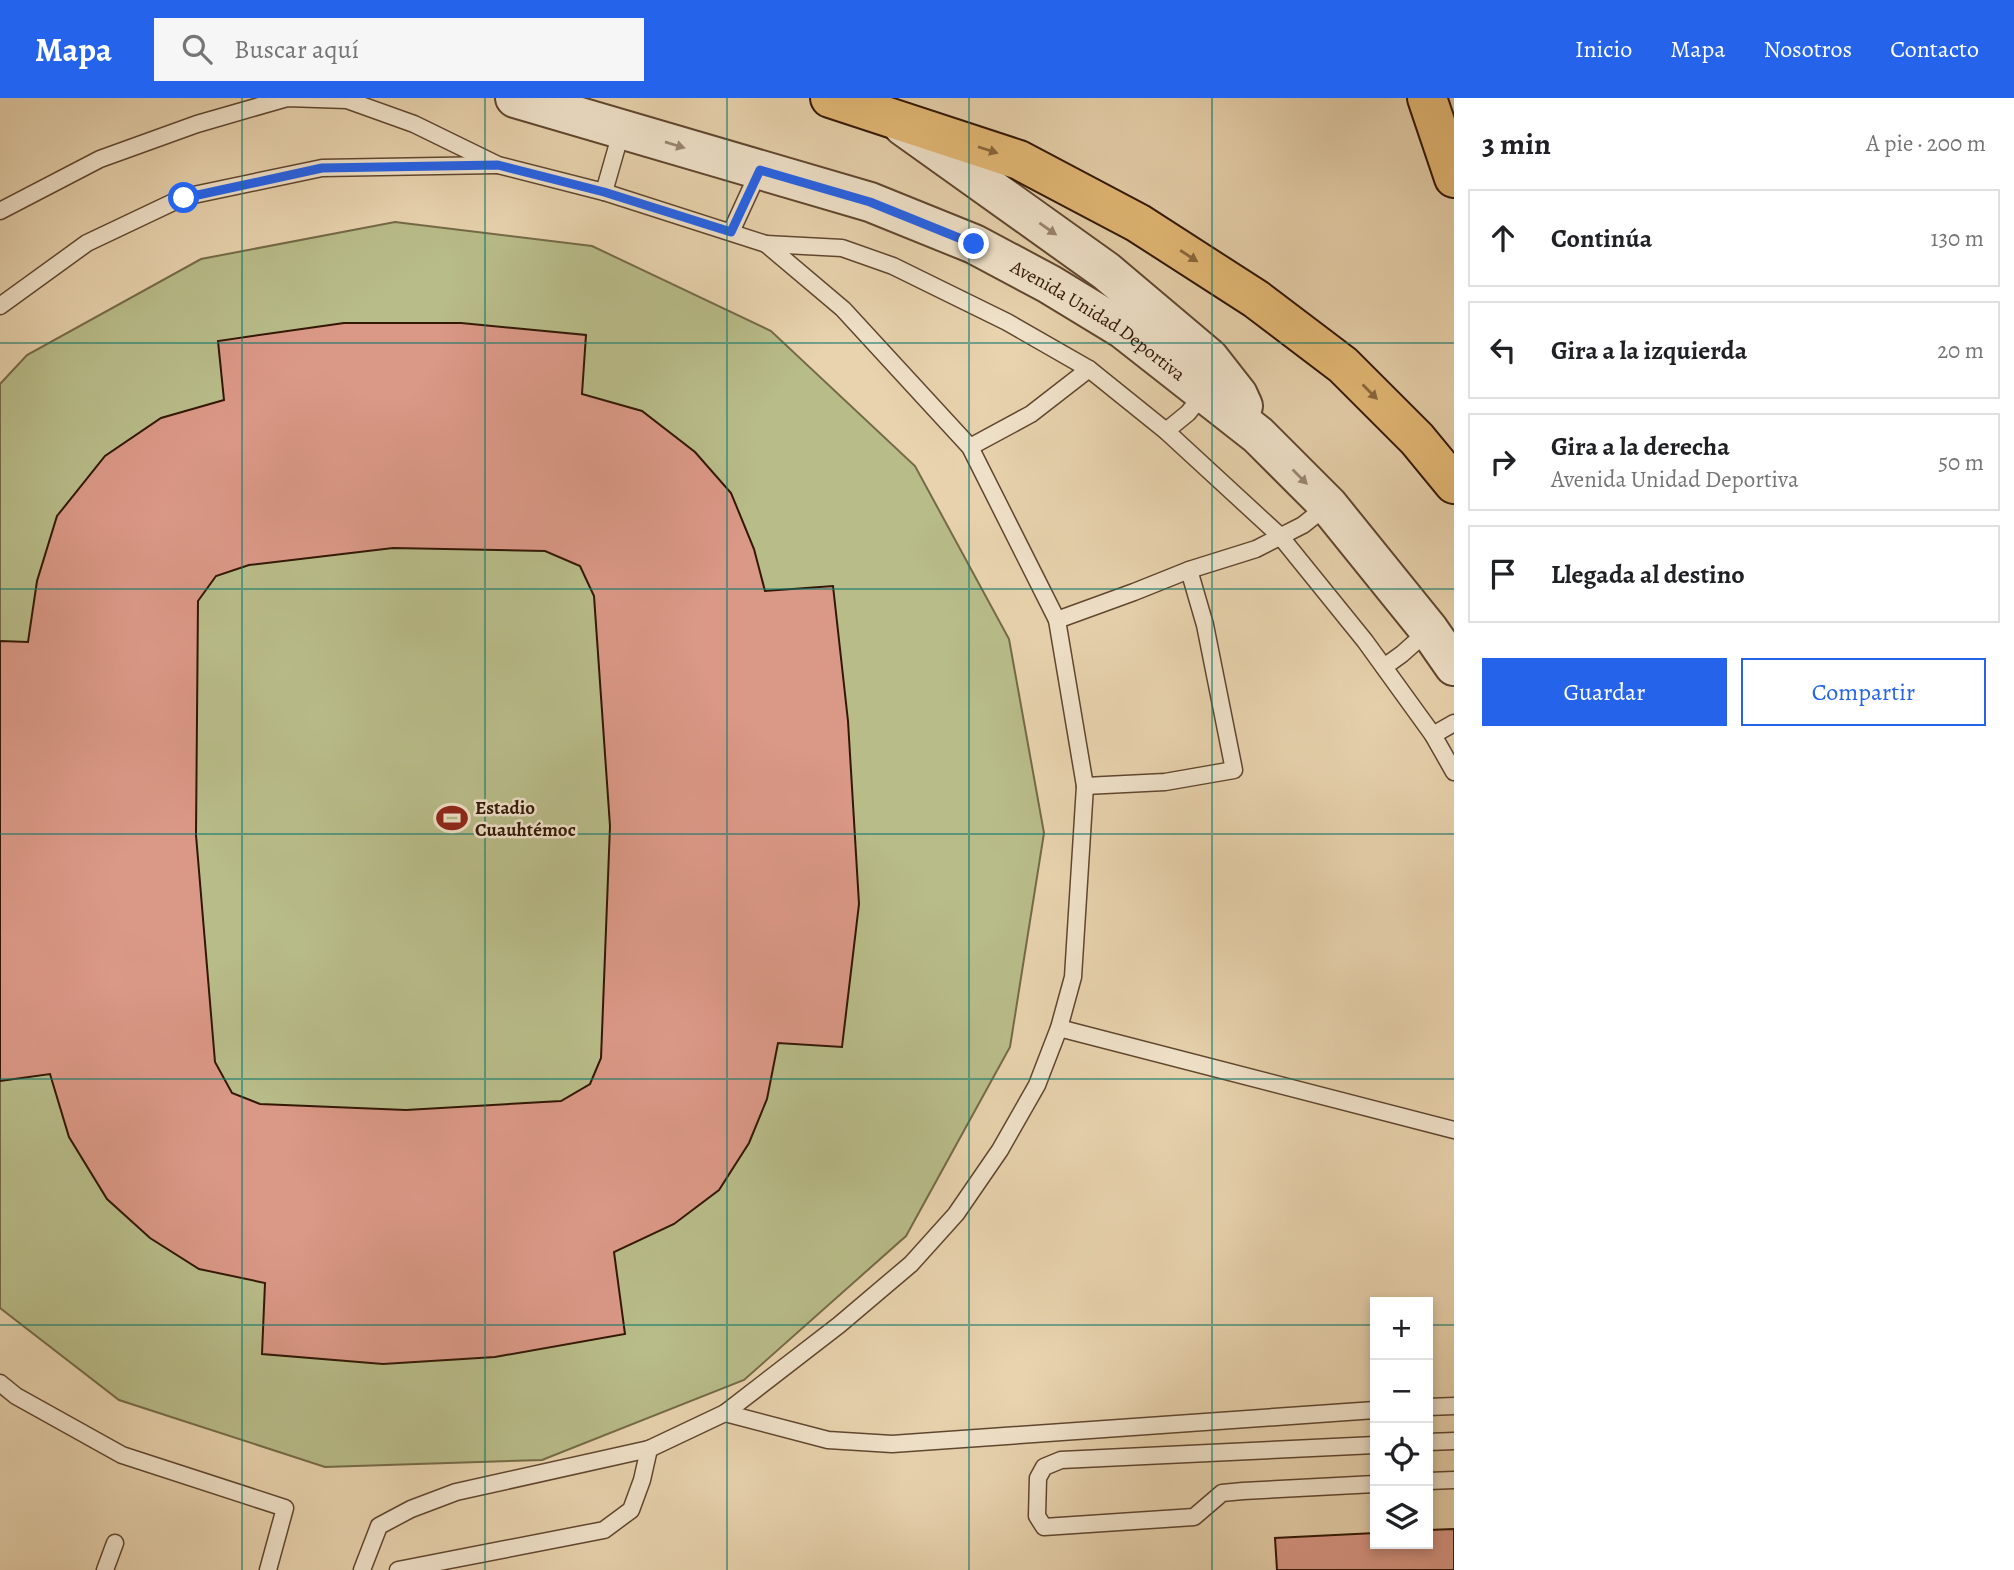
<!DOCTYPE html>
<html lang="es">
<head>
<meta charset="utf-8">
<style>
	:root { --surface:#fff; --page:#f6f6f6; --text:#202124; --muted:#757577; --line:#e0e0e0; --accent:#2563eb }
	body { margin:0; font-family:Alegreya,serif; background:var(--page); color:var(--text) }
	.controls { position:absolute; right:21px; bottom:21px; display:grid; overflow:hidden; border-radius:0px; box-shadow:0 4px 10px #0003 }
	.controls button { width:63px; height:63px; display:grid; place-items:center; padding:0; border:0; border-bottom:2px solid var(--line); background:var(--surface); color:var(--text); font:35px sans-serif }
	.stop { position:absolute; width:21px; height:21px; margin:-16px; border:5px solid #2563eb; border-radius:50%; background:#fff }
	.stop.end { background:#2563eb; border-color:#fff; box-shadow:0 2px 7px #0008 }
	.list { margin:0; padding:0; list-style:none }
	h2 { display:flex; justify-content:space-between; align-items:center; height:91px; margin:0; padding:0 28px; font-size:30px }
	h2 small { font-size:23px; font-weight:400; color:var(--muted) }
	.list li { display:grid; grid-template-columns:46px 1fr auto; gap:21px; align-items:center; box-sizing:border-box; height:98px; margin:0 14px 14px; padding:0 14px; border:2px solid var(--line); border-radius:0px }
	.list b { display:block; font-size:26px; white-space:nowrap }
	.list p { margin:0; font-size:23px; white-space:nowrap; color:var(--muted) }
	.list em { font-size:23px; font-style:normal; color:var(--muted) }
	.actions { display:flex; gap:14px; padding:21px 28px }
	.actions a { flex:1; padding:16px 0; border:2px solid var(--accent); border-radius:0px; text-align:center; font-size:24px; color:var(--accent) }
	.actions .main { background:var(--accent); color:#fff }
	.icon { flex:none; width:38px; height:38px; fill:none; stroke:currentColor; stroke-width:2; stroke-linecap:round; stroke-linejoin:round }
	.map { position:relative; flex:none; width:1454px; height:1472px; overflow:hidden }
	header { display:flex; align-items:center; gap:42px; box-sizing:border-box; height:98px; padding:0 35px; background:var(--accent); color:#fff }
	header strong { font-size:33px }
	nav { display:flex; gap:38px; margin-inline-start:auto; font-size:24px }
	.search { width:490px; height:63px; background:var(--page); display:flex; align-items:center; gap:18px; box-sizing:border-box; padding:0 24px; border-radius:0px; color:var(--muted); font-size:26px }
	main { display:flex }
	aside { flex:1; background:var(--surface) }
	.map>svg:first-child { display:block }
	.green { fill:#b8bc89; stroke:#756a47; stroke-width:2 }
	.building { fill:#da9886; stroke:#321705; stroke-width:2; fill-rule:evenodd }
	.lines { fill:none; stroke-linecap:round; stroke-linejoin:round }
	.service-casing { stroke:#60462f; stroke-width:19 }
	.tertiary-casing { stroke:#60462f; stroke-width:42 }
	.primary-casing { stroke:#321705; stroke-width:42 }
	.motorway-casing { stroke:#321705; stroke-width:42 }
	.service { stroke:#f0e2ca; stroke-width:16 }
	.tertiary { stroke:#f0e2ca; stroke-width:38 }
	.primary { stroke:#e4ba77; stroke-width:38 }
	.motorway { stroke:#e4ba77; stroke-width:38 }
	.oneway { fill:#9a8771 }
	.oneway2 { fill:#8b683e }
	.route { stroke:#2563eb; stroke-width:9 }
	.grid { fill:none; stroke:#0f766e; stroke-width:2; stroke-opacity:0.55 }
	.labels { text-anchor:middle; stroke-width:5; stroke-linejoin:round; paint-order:stroke }
	.street-label { font-size:19px; fill:#321705; stroke:#f0e2ca }
	.poi-label { font-size:19px; font-weight:bold; fill:#321705; stroke:#f0e2ca; text-anchor:start }
</style>
</head>
<body>
<header>
<strong>Mapa</strong>
<div class="search"><svg class="icon" aria-label="search" viewBox="0 0 24 24"><circle cx="10" cy="10" r="6"/><path d="M15 15l6 6"/></svg>Buscar aquí</div>
<nav><a>Inicio</a><a>Mapa</a><a>Nosotros</a><a>Contacto</a></nav>
</header>
<main>
<div class="map">
<svg width="1454" height="1472" viewBox="0 0 1454 1472">
	<rect width="100%" height="100%" fill="#e8d3ae"/>
	<filter id="stains"><feTurbulence type="fractalNoise" baseFrequency=".00286" numOctaves="4"/><feColorMatrix values="0 0 0 0 .2 0 0 0 0 .09 0 0 0 0 .02 0 0 0 .5 -.17"/></filter>
	<radialGradient id="worn" r=".72"><stop offset=".6" stop-color="#630" stop-opacity="0"/><stop offset="1" stop-color="#630" stop-opacity=".3"/></radialGradient>
	<polygon class="green" points="395,124 592,148 771,233 915,368 1009,541 1044,735 1010,949 906,1138 744,1282 542,1362 325,1369 119,1302 0,1210 0,286 27,257 201,161"/>
	<g class="building">
		<path d="M344,225h117l125,12 -4,59 60,17 53,41 36,41 23,56 11,42 68,-5 15,135 11,183 -17,143 -64,-4 -11,56 -18,44 -30,47 -45,34 -60,28 11,82 -130,23 -112,7 -121,-10 3,-71 -66,-14 -49,-31 -43,-39 -38,-62 -19,-63 -50,7v-440l28,1 9,-61 20,-65 48,-60 56,-38 63,-18 -6,-59zM393,450l152,3 35,15 14,30 16,230 -9,232 -11,26 -29,17 -155,9 -146,-6 -28,-11 -17,-31 -19,-227 2,-234 18,-25 33,-11z"/>
		<polygon points="1454,1431 1454,1472 1277,1472 1275,1440 1375,1435 1375,1446 1428,1446 1428,1432"/>
	</g>
	<g class="lines">
		<defs>
			<g id="service">
				<polyline points="604,94 622,31"/>
				<polyline points="0,113 100,61 197,26 287,0 347,2 414,26 498,67 604,94 766,146 843,211 970,349 1057,522 1134,494 1189,472 1256,451 1303,427 1328,407"/>
				<polyline points="731,134 759,73"/>
				<polyline points="766,146 842,150 893,168 1007,224 1089,271 1166,333 1280,438 1365,543 1433,637 1454,674"/>
				<polyline points="0,208 87,145 184,99 322,70 496,67"/>
				<polyline points="1166,333 1188,315 1205,294"/>
				<polyline points="970,349 1031,316 1089,271"/>
				<polyline points="1384,569 1402,556 1429,532"/>
				<polyline points="1433,637 1454,625"/>
				<polyline points="1085,688 1165,684 1234,672 1205,527 1189,472"/>
				<polyline points="1059,930 1454,1032"/>
				<polyline points="0,1285 16,1298 122,1357 285,1410 268,1472"/>
				<polyline points="1428,1309 1454,1308"/>
				<polyline points="725,1315 828,1342 892,1346 1375,1312"/>
				<polyline points="1428,1344 1454,1343"/>
				<polyline points="1375,1347 1061,1362 1044,1369 1038,1380 1037,1418 1044,1429 1194,1419 1222,1395 1243,1393 1375,1386"/>
				<polyline points="1428,1383 1454,1382"/>
				<polyline points="105,1472 115,1445"/>
				<polyline points="362,1472 379,1428 411,1411 456,1394 649,1351 725,1315 839,1227 911,1166 956,1116 1000,1052 1037,987 1059,930 1073,879 1085,688 1057,522"/>
				<polyline points="398,1472 604,1432 631,1412 642,1382 649,1351"/>
			</g>
			<g id="tertiary">
				<path id="s1" d="M515,0l355,104 104,42 75,40 74,45 135,106 70,70 101,125 25,36"/>
				<polyline points="903,28 1106,173 1209,260 1238,297 1243,308"/>
			</g>
			<polyline id="primary" points="1427,0 1454,80"/>
			<polyline id="motorway" points="830,0 1019,62 1138,125 1256,201 1343,267 1417,341 1454,386"/>
		</defs>
		<use href="#service" class="service-casing"/>
		<use href="#tertiary" class="tertiary-casing"/>
		<use href="#primary" class="primary-casing"/>
		<use href="#motorway" class="motorway-casing"/>
		<use href="#service" class="service"/>
		<use href="#tertiary" class="tertiary"/>
		<use href="#primary" class="primary"/>
		<use href="#motorway" class="motorway"/>
	</g>
	<defs><path id="oneway-solid" d="M-6-.8H1V-3.2L6.5 0L1 3.2V.8H-6Z" transform="scale(1.75)"/></defs>
	<g class="oneway">
		<use href="#oneway-solid" transform="translate(675 47) rotate(17)"/>
		<use href="#oneway-solid" transform="translate(1048 131) rotate(35)"/>
		<use href="#oneway-solid" transform="translate(1300 379) rotate(45)"/>
	</g>
	<g class="oneway2">
		<use href="#oneway-solid" transform="translate(988 52) rotate(18)"/>
		<use href="#oneway-solid" transform="translate(1189 158) rotate(33)"/>
		<use href="#oneway-solid" transform="translate(1370 294) rotate(45)"/>
	</g>
	<g class="lines">
		<polyline class="route" points="184,100 322,70 498,67 604,94 731,134 760,72 870,104 974,146"/>
	</g>
	<path class="grid" d="M242,0v1472M485,0v1472M727,0v1472M969,0v1472M1212,0v1472M0,245h1454M0,491h1454M0,736h1454M0,981h1454M0,1227h1375M1428,1227h26"/>
	<defs>
		<symbol id="stadium-bare" viewBox="-9 -9 18 18"><path d="M0-5a6.5 5 0 1 0 0 10a6.5 5 0 1 0 0-10ZM-3.5-1.8h7v3.6h-7Z" fill="#8f2418" stroke="#f0e2ca" stroke-width="2.5" paint-order="stroke"/></symbol>
	</defs>
	<g fill-rule="evenodd">
		<use href="#stadium-bare" x="430" y="698" width="44" height="44"/>
	</g>
	<g class="labels">
		<g class="street-label">
			<text dy="7" stroke="none"><textPath href="#s1" startOffset="628">Avenida Unidad Deportiva</textPath></text>
		</g>
		<g class="poi-label">
			<text x="475" y="716">Estadio<tspan x="475" dy="22">Cuauhtémoc</tspan></text>
		</g>
	</g>
	<rect width="100%" height="100%" filter="url(#stains)"/>
	<rect width="100%" height="100%" fill="url(#worn)"/>
</svg>
<div class="controls">
<button>+</button>
<button>−</button>
<button><svg class="icon" aria-label="locate" viewBox="0 0 24 24"><circle cx="12" cy="12" r="6"/><path d="M12 2v4M12 18v4M2 12h4M18 12h4"/></svg></button>
<button><svg class="icon" aria-label="layers" viewBox="0 0 24 24"><path d="M12 4l9 5-9 5-9-5zM3 14l9 5 9-5"/></svg></button>
</div>
<div class="stop" style="left:184px;top:100px"></div>
<div class="stop end" style="left:974px;top:146px"></div>
</div>
<aside>
<h2>3 min<small>A pie · 200 m</small></h2>
<ul class="list">
<li><svg class="icon" aria-label="ahead" viewBox="0 0 24 24"><path d="M12 20V5M6 11l6-6 6 6"/></svg><div><b>Continúa</b></div><em>130 m</em></li>
<li><svg class="icon" aria-label="left" viewBox="0 0 24 24"><path d="M17 20v-9H6M10 6l-5 5 5 5"/></svg><div><b>Gira a la izquierda</b></div><em>20 m</em></li>
<li><svg class="icon" aria-label="right" viewBox="0 0 24 24"><path d="M7 20v-9h11M14 6l5 5-5 5"/></svg><div><b>Gira a la derecha</b><p>Avenida Unidad Deportiva</p></div><em>50 m</em></li>
<li><svg class="icon" aria-label="arrive" viewBox="0 0 24 24"><path d="M6 21V4h12l-3 4 3 4H6"/></svg><div><b>Llegada al destino</b></div></li>
</ul>
<div class="actions"><a class="main">Guardar</a><a>Compartir</a></div>
</aside>
</main>
</body>
</html>
